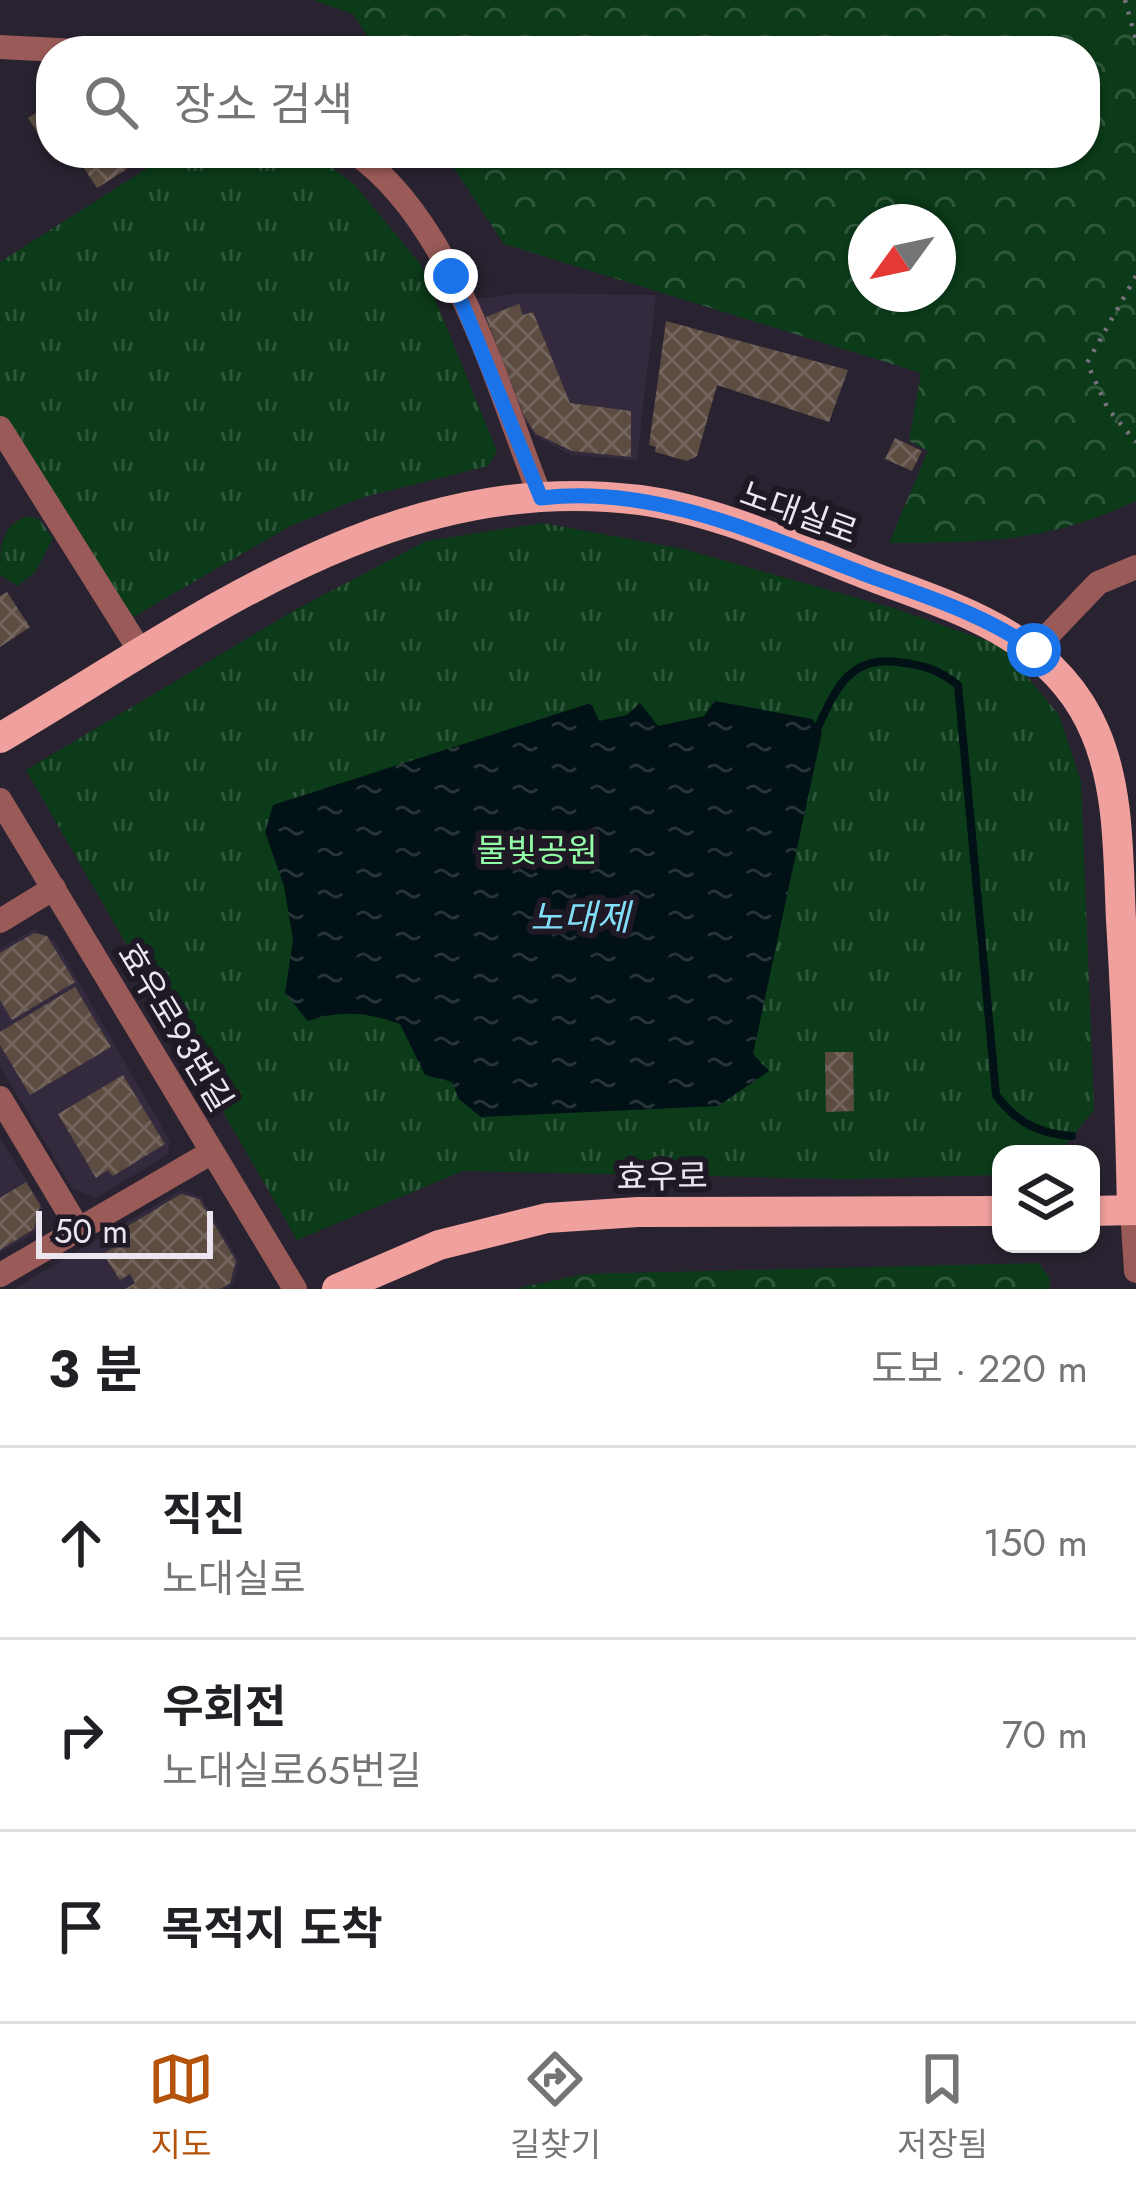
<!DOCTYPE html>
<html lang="ko">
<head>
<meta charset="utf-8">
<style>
	:root { --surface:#fff; --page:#f2f2f2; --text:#202124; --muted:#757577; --line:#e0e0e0; --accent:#b45309 }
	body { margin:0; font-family:Jost,"Noto Sans KR",sans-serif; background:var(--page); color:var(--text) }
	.controls { position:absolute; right:36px; bottom:36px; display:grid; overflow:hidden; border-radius:24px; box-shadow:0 3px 9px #0004 }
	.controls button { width:108px; height:108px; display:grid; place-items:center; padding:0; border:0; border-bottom:3px solid var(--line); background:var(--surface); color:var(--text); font:60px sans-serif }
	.compass { position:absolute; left:848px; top:204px; width:108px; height:108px; border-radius:50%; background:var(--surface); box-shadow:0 3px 9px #0004; rotate:237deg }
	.scale { position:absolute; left:36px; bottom:30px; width:177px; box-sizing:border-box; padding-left:12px; border:6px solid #eae5ef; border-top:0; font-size:33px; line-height:42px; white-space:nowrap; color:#eae5ef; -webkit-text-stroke:9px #1f1926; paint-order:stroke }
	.stop { position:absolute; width:36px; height:36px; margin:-27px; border:9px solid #1a73e8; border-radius:50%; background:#fff }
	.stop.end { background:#1a73e8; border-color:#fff; box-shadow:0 3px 12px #0008 }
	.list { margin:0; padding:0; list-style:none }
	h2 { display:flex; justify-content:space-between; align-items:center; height:156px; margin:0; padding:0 48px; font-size:51px }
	h2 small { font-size:39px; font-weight:400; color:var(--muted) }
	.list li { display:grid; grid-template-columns:78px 1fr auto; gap:36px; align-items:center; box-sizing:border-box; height:192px; padding:0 48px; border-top:3px solid var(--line) }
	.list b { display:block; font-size:45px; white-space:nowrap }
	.list p { margin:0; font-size:39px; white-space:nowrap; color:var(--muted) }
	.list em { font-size:39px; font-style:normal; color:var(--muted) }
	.icon { flex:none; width:66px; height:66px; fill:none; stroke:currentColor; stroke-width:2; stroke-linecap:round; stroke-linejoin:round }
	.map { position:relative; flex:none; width:1136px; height:1289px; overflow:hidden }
	.search { position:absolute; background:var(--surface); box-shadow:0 3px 9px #0004; left:36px; right:36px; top:36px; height:132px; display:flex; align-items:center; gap:30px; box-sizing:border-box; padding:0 42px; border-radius:48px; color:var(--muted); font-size:45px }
	.sheet { height:732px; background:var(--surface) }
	nav { display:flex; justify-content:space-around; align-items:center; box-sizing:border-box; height:168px; border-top:3px solid var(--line); background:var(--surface); font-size:33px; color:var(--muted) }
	nav a { display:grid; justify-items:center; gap:6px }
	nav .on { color:var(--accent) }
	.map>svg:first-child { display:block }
	.built { fill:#342a3d }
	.grass { fill:url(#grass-tufts) }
	.forest { fill:url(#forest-crowns); fill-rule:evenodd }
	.water { fill:url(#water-ripples) }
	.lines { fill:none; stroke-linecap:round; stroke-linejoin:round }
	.stream { stroke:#021116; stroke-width:8 }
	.building { fill:url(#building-cross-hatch) }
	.path { stroke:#78727e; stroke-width:4.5; stroke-dasharray:3 9; stroke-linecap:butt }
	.minor { stroke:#9a5b58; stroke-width:24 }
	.major { stroke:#f0a19d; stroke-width:30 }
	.route { stroke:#1a73e8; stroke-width:15 }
	.labels { text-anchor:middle; stroke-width:12; stroke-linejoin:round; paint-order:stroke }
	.street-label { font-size:33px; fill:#eae5ef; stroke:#1f1926 }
	.park-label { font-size:33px; fill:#93ffa7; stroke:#1f1926 }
	.water-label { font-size:36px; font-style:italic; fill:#82def6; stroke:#1f1926 }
</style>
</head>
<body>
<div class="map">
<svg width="1136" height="1289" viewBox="0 0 1136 1289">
	<defs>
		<pattern id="grass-tufts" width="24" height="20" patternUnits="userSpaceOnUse" patternTransform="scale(3)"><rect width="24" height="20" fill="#0b3b19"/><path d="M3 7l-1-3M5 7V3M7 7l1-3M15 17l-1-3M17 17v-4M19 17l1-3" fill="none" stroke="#2f573b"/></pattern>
		<pattern id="forest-crowns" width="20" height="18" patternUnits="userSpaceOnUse" patternTransform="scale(3)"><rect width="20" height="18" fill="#0b3b19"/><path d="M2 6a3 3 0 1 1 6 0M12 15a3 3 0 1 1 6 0" fill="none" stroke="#2f573b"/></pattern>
		<pattern id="water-ripples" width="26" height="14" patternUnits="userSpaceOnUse" patternTransform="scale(3)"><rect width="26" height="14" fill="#021116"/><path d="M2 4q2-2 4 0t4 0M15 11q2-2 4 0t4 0" fill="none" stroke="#273438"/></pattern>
		<pattern id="building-cross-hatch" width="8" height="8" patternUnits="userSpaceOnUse" patternTransform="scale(3)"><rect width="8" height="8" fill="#5b4b41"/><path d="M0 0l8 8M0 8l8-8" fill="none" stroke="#73655d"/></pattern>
	</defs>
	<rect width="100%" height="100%" fill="#292230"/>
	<g class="built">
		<polygon points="519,293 656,295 637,460 571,455 535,436 522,418 475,299"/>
		<polygon points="34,929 55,941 170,1141 167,1155 96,1198 72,1188 0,1066 0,949"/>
		<polygon points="0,1138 43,1207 36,1232 0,1253"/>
		<polygon points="181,1190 201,1197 239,1261 234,1284 227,1289 14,1289"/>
	</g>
	<g class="grass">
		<polygon points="171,153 312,153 354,184 421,265 497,451 488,466 364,497 292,525 128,620 0,415 0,262"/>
		<path d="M28,516l11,3 14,19 -17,33 -18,15 -18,-11c0,-28 0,-49 28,-59z"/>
		<polygon points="543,523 683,549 893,608 1002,646 1059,715 1081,782 1094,1110 1058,1154 1001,1154 1001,1175 847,1179 463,1171 297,1240 26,770 295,610 426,541"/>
	</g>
	<g class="forest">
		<path d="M313,0h823v501c-92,42 -148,41 -247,42l39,-92 -19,-10 12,-68 -417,-129 -60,-91h641v-102h-708l-24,-37zM866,222h72v72h-72z"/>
		<polygon points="1039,1263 1049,1277 1050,1289 514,1289 584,1274"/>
	</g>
	<path class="water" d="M715,701l97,18 10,13 -69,322 16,17 -51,35 -237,11 -22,-18 -7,-17 -27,-7 -25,-51c-34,-12 -58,-14 -92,-3l-23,-28 8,-53 -9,-54 -19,-54 8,-27 318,-102 8,18 28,-6 13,-12 18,23 46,-10z"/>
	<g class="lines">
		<path class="stream" d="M818,727c18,-39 32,-71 79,-65 27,3 40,7 61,23l38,410c20,27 43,39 76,41"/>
	</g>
	<g class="building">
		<polygon points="51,103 51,153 66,153 55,160 28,118"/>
		<polygon points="74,153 117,153 127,169 97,188"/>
		<polygon points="519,304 523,315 533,312 570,403 631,411 631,457 572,451 536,434 524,416 486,317"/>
		<polygon points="666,321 848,370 829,422 717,385 697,456 687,461 655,452 656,447 649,445"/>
		<polygon points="895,438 922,451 912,471 885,459"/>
		<polygon points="7,592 30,627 0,647 0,596"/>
		<polygon points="34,933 47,936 75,982 12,1020 0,1000 0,953"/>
		<polygon points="75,987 111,1047 30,1095 0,1045 0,1032"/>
		<polygon points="825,1052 853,1052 854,1111 826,1112"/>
		<polygon points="123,1075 165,1144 113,1176 108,1170 96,1178 58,1114"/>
		<polygon points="26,1182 40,1205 34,1229 0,1250 0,1198"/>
		<polygon points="181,1194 199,1199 236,1261 230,1283 220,1289 125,1289 135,1283 130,1274 120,1280 103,1254 114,1247 108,1238"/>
	</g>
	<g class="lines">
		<g class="path">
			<polyline points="1125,0 1136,40"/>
			<polyline points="1136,276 1087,363 1108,409 1136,442"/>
		</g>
		<g class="minor">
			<polyline points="0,47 77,51"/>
			<path d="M355,153c100,71 142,235 186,345"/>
			<polyline points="0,428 142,654"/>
			<polyline points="1034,650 1098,583 1136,567"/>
			<polyline points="0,800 295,1289"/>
			<polyline points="0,921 54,888"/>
			<polyline points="0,1098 79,1230"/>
			<polyline points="1132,1210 1136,1271"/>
			<polyline points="0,1275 212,1152"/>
		</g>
		<g class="major">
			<path d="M0,738c202,-119 393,-269 640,-238 82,11 164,51 241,80 85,31 176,61 214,152 25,58 23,126 26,188 6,97 9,193 11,290"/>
			<polyline points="1091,1211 1136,1210"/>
			<polyline points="337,1289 439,1245 547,1218 638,1212 1001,1211"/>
		</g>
	</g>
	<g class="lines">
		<path class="route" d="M451,276l90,222c113,-14 223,38 326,77 57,21 118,39 167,75"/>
	</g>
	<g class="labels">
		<g class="street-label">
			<text transform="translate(799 512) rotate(20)" y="12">노대실로</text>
			<text transform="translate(176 1027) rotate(59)" y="12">효우로93번길</text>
			<text transform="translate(662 1176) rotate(-1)" y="12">효우로</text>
		</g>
		<g class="park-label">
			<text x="537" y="862">물빛공원</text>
		</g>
		<g class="water-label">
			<text x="580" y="930">노대제</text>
		</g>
	</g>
</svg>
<div class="controls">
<button><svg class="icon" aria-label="layers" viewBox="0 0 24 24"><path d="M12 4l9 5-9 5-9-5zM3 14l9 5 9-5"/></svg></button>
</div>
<svg class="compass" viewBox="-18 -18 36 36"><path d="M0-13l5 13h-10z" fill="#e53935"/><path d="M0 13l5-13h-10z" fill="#757577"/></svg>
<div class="scale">50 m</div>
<div class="stop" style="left:1034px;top:650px"></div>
<div class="stop end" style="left:451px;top:276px"></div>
<div class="search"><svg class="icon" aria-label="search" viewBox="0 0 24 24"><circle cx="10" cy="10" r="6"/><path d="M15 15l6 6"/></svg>장소 검색</div>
</div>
<section class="sheet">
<h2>3 분<small>도보 · 220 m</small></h2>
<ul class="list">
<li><svg class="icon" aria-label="ahead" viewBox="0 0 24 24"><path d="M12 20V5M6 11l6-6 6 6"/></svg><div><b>직진</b><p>노대실로</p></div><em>150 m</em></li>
<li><svg class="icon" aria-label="right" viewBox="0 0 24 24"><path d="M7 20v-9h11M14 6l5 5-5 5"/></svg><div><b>우회전</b><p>노대실로65번길</p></div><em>70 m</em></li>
<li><svg class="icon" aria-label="arrive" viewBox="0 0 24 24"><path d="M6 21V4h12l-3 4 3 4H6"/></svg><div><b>목적지 도착</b></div></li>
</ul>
</section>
<nav>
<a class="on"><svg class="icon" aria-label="map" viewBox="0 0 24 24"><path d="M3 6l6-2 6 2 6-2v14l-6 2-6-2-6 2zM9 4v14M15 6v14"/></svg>지도</a>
<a><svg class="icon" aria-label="directions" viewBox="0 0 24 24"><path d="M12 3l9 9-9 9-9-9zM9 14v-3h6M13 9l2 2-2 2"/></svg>길찾기</a>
<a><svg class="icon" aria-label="saved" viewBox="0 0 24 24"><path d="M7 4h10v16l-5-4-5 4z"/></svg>저장됨</a>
</nav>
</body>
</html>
